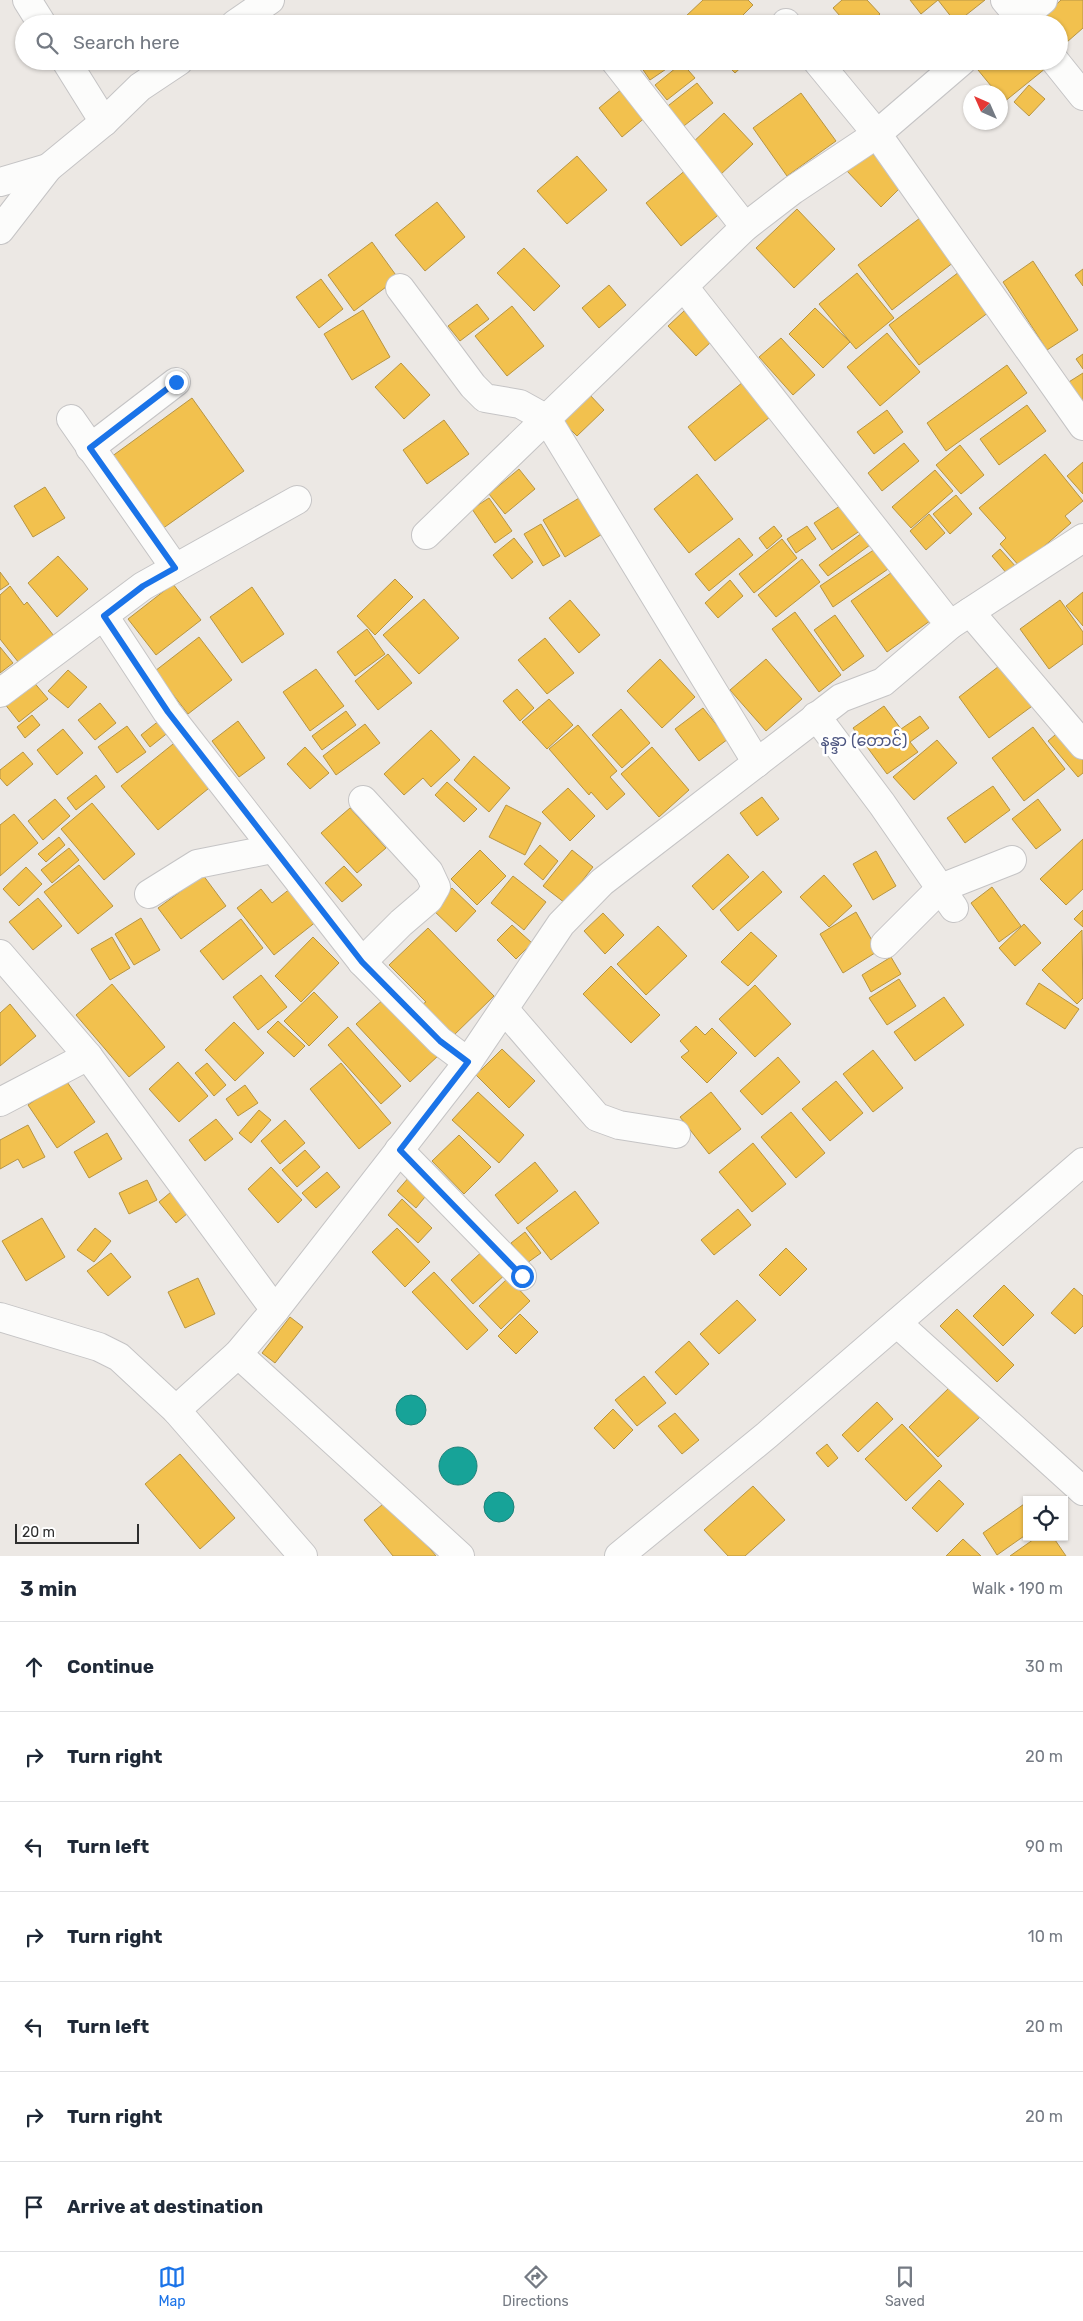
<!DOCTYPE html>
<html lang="en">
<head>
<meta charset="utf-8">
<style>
	:root { --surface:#fff; --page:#f6f6f7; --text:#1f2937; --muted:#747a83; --line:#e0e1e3; --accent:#1a73e8 }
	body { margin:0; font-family:Rubik,"Noto Sans Myanmar",sans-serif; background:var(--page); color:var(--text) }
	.controls { position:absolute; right:15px; bottom:15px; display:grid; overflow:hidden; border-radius:0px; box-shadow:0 1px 4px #0004 }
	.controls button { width:45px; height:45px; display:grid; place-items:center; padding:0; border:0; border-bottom:1px solid var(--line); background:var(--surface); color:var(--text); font:25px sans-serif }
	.compass { position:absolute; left:963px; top:85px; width:45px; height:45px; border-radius:50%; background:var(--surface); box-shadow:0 1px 4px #0004; rotate:315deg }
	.scale { position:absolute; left:15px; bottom:12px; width:124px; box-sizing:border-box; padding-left:5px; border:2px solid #2e2e2e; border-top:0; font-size:14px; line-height:18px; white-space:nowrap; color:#2e2e2e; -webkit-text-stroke:4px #fff; paint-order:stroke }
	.stop { position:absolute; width:15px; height:15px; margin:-11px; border:4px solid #1a73e8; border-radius:50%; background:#fff }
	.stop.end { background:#1a73e8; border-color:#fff; box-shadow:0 1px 5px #0008 }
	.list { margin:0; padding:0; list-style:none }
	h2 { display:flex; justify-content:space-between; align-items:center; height:65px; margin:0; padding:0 20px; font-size:21px }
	h2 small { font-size:16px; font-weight:400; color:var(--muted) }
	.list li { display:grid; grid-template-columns:32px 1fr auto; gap:15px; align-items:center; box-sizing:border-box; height:90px; padding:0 20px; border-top:1px solid var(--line) }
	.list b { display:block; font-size:19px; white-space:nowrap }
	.list em { font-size:16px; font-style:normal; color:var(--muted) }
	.icon { flex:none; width:28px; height:28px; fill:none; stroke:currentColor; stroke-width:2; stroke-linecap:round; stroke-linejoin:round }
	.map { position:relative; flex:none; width:1083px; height:1556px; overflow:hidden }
	.search { position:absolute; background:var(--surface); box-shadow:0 1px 4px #0004; left:15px; right:15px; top:15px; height:55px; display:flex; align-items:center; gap:12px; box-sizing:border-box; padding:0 18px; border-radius:28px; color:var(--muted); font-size:19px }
	.sheet { height:695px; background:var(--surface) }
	nav { display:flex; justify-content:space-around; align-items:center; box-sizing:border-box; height:70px; border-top:1px solid var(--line); background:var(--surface); font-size:14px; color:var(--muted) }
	nav a { display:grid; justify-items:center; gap:2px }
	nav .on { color:var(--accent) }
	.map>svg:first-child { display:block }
	.homes { fill:#f2c14e; stroke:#b79544 }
	.public { fill:#17a398; stroke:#1e8078 }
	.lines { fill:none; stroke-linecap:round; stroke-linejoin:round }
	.minor-casing { stroke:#c5c4c5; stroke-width:30 }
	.minor { stroke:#fcfcfb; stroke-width:28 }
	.route { stroke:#1a73e8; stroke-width:6 }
	.labels { text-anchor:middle; stroke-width:5; stroke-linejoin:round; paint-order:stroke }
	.quarter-label { font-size:16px; fill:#4d5680; stroke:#fff }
</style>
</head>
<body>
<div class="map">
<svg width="1083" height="1556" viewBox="0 0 1083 1556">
	<rect width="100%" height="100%" fill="#ece8e4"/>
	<g class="homes">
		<polygon points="703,0 748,0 753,5 734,24 692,24 685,17"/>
		<polygon points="842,0 867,0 880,14 869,24 847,24 833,8"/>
		<polygon points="910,0 985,0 956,23 938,0 921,14"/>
		<polygon points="1061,0 1083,0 1083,28 1067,42 1059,33 1059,24 1051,24 1044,16"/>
		<polygon points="748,16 756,24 740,24"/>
		<polygon points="637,61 678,61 650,80"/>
		<polygon points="723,61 748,61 735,73"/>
		<polygon points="989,61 1040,61 1046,68 1004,102 1000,98 1000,92 996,92 978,70"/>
		<polygon points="682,63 695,78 667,100 655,85"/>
		<polygon points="697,83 713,103 680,129 664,109"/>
		<polygon points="1029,85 1045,99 1029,116 1014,102"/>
		<polygon points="623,88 647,116 622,137 599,108"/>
		<polygon points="801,93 836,141 787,176 753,128"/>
		<polygon points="724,113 753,144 719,176 690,145"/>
		<polygon points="869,150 903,185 881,207 847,171"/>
		<polygon points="577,156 607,190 567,224 537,191"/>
		<polygon points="687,169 723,211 681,246 646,203"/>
		<polygon points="437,202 465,237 425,271 395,235"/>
		<polygon points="797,209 835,249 794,288 756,248"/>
		<polygon points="920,218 954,262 892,310 858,265"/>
		<polygon points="372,242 398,278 354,311 328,275"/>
		<polygon points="524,248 560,286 534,311 497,273"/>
		<polygon points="1033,261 1078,330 1047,350 1003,282"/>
		<polygon points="1083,269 1083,286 1075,275"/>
		<polygon points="959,272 989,312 919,365 889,325"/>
		<polygon points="857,273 894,318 856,349 819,304"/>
		<polygon points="321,279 343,309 319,328 296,297"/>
		<polygon points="609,285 626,305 599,328 582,308"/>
		<polygon points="477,304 489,319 460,341 448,326"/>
		<polygon points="512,306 544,346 507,376 475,336"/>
		<polygon points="815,308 850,342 823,368 789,334"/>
		<polygon points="363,310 390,357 352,380 324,334"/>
		<polygon points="684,311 712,341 696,356 668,326"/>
		<polygon points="887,333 920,372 880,406 847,367"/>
		<polygon points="781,338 815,375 793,395 759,357"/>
		<polygon points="1083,354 1083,369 1076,359"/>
		<polygon points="401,363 430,395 404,419 375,387"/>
		<polygon points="1007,365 1027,393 946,451 927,423"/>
		<polygon points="1083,373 1083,416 1064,385"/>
		<polygon points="743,382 770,417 715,461 688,427"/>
		<polygon points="589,394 604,410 577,436 561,420"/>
		<polygon points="192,398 244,471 162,529 111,457"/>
		<polygon points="1027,405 1046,431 999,465 980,439"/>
		<polygon points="887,410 903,432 874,454 857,432"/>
		<polygon points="444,420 469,454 427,484 403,450"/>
		<polygon points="904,443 919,461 882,491 868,473"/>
		<polygon points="960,445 984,475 961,494 936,465"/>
		<polygon points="1045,454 1083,501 1065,516 1071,523 1020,567 1000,544 1006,538 979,508"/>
		<polygon points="1083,462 1083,494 1067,476"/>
		<polygon points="519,469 535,489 505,514 489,494"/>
		<polygon points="935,470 953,491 911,528 892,507"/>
		<polygon points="697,474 733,519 689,553 654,509"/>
		<polygon points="45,487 65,518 33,537 14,506"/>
		<polygon points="589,492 612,528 565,557 543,520"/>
		<polygon points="956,495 972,514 950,534 933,514"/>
		<polygon points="489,498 512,531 495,543 472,509"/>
		<polygon points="846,502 864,528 832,550 814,523"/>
		<polygon points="929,514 945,533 926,550 910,531"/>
		<polygon points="541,524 560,556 543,566 524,534"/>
		<polygon points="774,526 782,536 767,549 759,538"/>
		<polygon points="807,526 816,539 796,553 787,539"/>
		<polygon points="866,530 874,542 828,576 819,565"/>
		<polygon points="514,538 533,562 512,579 493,555"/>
		<polygon points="739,538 753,555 709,591 695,574"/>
		<polygon points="782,539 797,558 754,593 739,574"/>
		<polygon points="878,547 891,567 833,607 820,586"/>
		<polygon points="1000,549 1017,568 1008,575 992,556"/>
		<polygon points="58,556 88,589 57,617 28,583"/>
		<polygon points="802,559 820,582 776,617 758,595"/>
		<polygon points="898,568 934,618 887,652 851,601"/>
		<polygon points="0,572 9,584 0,590"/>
		<polygon points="395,579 413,597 375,635 357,616"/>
		<polygon points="730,580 743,596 718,618 705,603"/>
		<polygon points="173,584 201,620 156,655 128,619"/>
		<polygon points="10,586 24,605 27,602 54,636 19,663 0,639 0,595"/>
		<polygon points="252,587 284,634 242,663 210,617"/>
		<polygon points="1083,592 1083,626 1066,606"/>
		<polygon points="424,599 459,638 419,674 383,635"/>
		<polygon points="570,600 600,635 579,653 549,618"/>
		<polygon points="1060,600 1083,632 1083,644 1049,669 1020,629"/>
		<polygon points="795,612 841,675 819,692 772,629"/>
		<polygon points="835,615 864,656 843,671 814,630"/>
		<polygon points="367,629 385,654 355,676 337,652"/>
		<polygon points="199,637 232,680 188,714 155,671"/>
		<polygon points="545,638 574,673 547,694 518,660"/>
		<polygon points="0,647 13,663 0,673"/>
		<polygon points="388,654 412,683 378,710 355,681"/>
		<polygon points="660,659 695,697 662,728 627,691"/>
		<polygon points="766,659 802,699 766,731 730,690"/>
		<polygon points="1003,663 1035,704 989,738 959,697"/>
		<polygon points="316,669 344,706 310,731 283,692"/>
		<polygon points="68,670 87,687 68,708 48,691"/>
		<polygon points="32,680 48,699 19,722 4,703"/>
		<polygon points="517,689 534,708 520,721 503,701"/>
		<polygon points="549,699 573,725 547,749 522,722"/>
		<polygon points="100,703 116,723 95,740 78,720"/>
		<polygon points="884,706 901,729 920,716 929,728 910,742 918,752 887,774 853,728"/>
		<polygon points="703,708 728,739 699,761 675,729"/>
		<polygon points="621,709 650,743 622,768 592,735"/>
		<polygon points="346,711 356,725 322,750 312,736"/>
		<polygon points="32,715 40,725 25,738 17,727"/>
		<polygon points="165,716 175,727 150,747 141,735"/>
		<polygon points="238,721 265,758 239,777 212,741"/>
		<polygon points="365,724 380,743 336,775 323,756"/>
		<polygon points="578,725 617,771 610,777 625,794 607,810 591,792 589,795 549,749"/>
		<polygon points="127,726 146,752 117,773 98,747"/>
		<polygon points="1033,727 1065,769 1024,801 992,758"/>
		<polygon points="63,729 83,753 57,775 37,750"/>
		<polygon points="1062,729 1083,754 1083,773 1078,777 1048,741"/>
		<polygon points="431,730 460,760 431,787 423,778 404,795 384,774"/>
		<polygon points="178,740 214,784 158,830 121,786"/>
		<polygon points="937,740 957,763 914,800 893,777"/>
		<polygon points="305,747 329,773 310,789 287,764"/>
		<polygon points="652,747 689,790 659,817 621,774"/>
		<polygon points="23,752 33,764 7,786 0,778 0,770"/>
		<polygon points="474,756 510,788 489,812 454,780"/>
		<polygon points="96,775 105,787 76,810 67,798"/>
		<polygon points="447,782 477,809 464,822 435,795"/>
		<polygon points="993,786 1010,810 965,843 947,818"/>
		<polygon points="568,788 595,816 570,841 542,812"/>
		<polygon points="762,797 779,819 757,836 740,813"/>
		<polygon points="55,799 70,816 43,840 28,821"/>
		<polygon points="1038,799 1061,830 1036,849 1012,819"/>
		<polygon points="92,803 135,854 104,880 61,829"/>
		<polygon points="506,805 541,823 525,855 489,837"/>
		<polygon points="350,808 386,848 357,873 321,833"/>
		<polygon points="14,814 38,843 0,876 0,825"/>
		<polygon points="59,837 65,845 46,862 38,854"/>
		<polygon points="1083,839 1083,889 1066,905 1040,879"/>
		<polygon points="540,845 558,861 543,880 524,864"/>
		<polygon points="69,848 79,860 52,883 41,870"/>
		<polygon points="480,850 506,876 477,905 451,879"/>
		<polygon points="572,850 593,867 565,903 543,886"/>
		<polygon points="876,851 896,886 873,900 853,864"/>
		<polygon points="728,854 749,877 713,910 692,886"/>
		<polygon points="79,865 113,906 78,934 44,892"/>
		<polygon points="344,866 362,885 342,902 325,883"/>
		<polygon points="26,867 42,884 19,906 3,889"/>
		<polygon points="763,871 782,892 738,931 720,910"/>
		<polygon points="203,875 226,906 181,939 158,908"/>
		<polygon points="824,875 852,906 829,927 800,897"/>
		<polygon points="513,876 546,902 524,930 491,903"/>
		<polygon points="992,887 1021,926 999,942 971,903"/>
		<polygon points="291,888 317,921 274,955 237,908 261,889 272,903"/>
		<polygon points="452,888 476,911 456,932 432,909"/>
		<polygon points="38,898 62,926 33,950 9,922"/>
		<polygon points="1083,910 1083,927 1074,919"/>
		<polygon points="856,912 878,951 843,973 820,934"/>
		<polygon points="603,913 624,935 605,954 584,931"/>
		<polygon points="141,918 160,950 134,965 115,934"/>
		<polygon points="241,919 263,948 223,980 200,951"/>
		<polygon points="1024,924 1041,943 1015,966 999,948"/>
		<polygon points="512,925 532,943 516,959 497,940"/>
		<polygon points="658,926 687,956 646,995 617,964"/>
		<polygon points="428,928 494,996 452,1037 421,1005 426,1002 389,965"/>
		<polygon points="1082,930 1083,998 1077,1004 1042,970"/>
		<polygon points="751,932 777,956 748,986 721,962"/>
		<polygon points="112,937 130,968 110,980 91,949"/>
		<polygon points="313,937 339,963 301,1002 275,976"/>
		<polygon points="891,957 901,974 871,992 862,975"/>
		<polygon points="611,966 660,1015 631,1043 583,994"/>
		<polygon points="261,975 287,1007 258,1030 233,997"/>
		<polygon points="899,979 916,1006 887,1025 869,998"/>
		<polygon points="1039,983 1079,1009 1065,1029 1026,1004"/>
		<polygon points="112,984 165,1047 129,1077 76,1015"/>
		<polygon points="755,985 791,1024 755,1057 719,1019"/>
		<polygon points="314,992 338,1017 309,1046 284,1021"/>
		<polygon points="944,997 964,1025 915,1061 894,1032"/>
		<polygon points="385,998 439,1055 410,1082 356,1024"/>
		<polygon points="10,1004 36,1036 0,1066 0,1013"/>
		<polygon points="278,1021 305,1046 294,1057 267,1032"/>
		<polygon points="234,1022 264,1053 235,1081 205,1050"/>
		<polygon points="696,1026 705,1035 712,1028 737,1053 707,1083 681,1057 689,1051 680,1041"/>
		<polygon points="348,1027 401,1086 381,1104 328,1045"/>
		<polygon points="502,1049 535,1081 509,1108 476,1075"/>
		<polygon points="873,1050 903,1088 873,1112 843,1074"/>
		<polygon points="778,1057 800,1082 762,1115 740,1091"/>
		<polygon points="178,1062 208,1096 179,1122 149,1089"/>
		<polygon points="207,1063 226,1085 214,1096 195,1073"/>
		<polygon points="341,1063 391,1123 359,1149 310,1089"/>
		<polygon points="65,1079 95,1122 57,1148 28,1105"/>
		<polygon points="836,1081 863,1113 830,1141 802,1109"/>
		<polygon points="245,1085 258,1103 238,1116 226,1099"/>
		<polygon points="478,1092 524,1135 499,1163 452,1120"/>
		<polygon points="711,1092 741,1129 709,1154 680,1117"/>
		<polygon points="259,1110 271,1120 251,1143 239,1133"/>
		<polygon points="791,1112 825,1153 796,1178 761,1137"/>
		<polygon points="216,1119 233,1139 205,1161 189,1140"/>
		<polygon points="285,1120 305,1143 280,1164 261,1141"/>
		<polygon points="28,1125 45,1157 23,1168 18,1159 0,1169 0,1140"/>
		<polygon points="107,1133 122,1159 89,1178 74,1152"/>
		<polygon points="459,1135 491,1167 464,1194 432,1161"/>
		<polygon points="753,1143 786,1184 752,1212 719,1172"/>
		<polygon points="305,1150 320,1167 297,1187 282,1170"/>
		<polygon points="535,1162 558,1191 518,1224 495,1195"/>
		<polygon points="271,1167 302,1200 278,1223 248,1189"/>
		<polygon points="327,1172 340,1187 316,1208 302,1193"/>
		<polygon points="410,1176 429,1192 416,1208 397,1191"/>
		<polygon points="147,1180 157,1200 129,1214 119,1193"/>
		<polygon points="575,1191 599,1223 551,1260 526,1228"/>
		<polygon points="171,1192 188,1213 176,1223 159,1202"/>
		<polygon points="402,1199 432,1228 418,1243 388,1215"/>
		<polygon points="738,1209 751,1225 714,1255 701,1240"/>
		<polygon points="42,1218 65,1257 26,1281 2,1241"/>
		<polygon points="95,1228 111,1241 94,1262 77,1250"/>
		<polygon points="397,1228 430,1262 405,1287 372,1252"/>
		<polygon points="525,1232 541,1253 527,1263 511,1243"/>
		<polygon points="486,1248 508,1272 473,1304 451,1280"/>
		<polygon points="786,1248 807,1269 780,1296 759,1275"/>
		<polygon points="111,1253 131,1277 108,1296 87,1271"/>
		<polygon points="434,1272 488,1330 467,1350 412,1292"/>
		<polygon points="198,1278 215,1314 185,1328 168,1292"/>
		<polygon points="508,1278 530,1301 501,1329 479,1306"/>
		<polygon points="1004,1285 1034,1315 1003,1346 973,1316"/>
		<polygon points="1074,1288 1083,1296 1083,1326 1075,1334 1051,1313"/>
		<polygon points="737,1300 756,1320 719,1354 700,1334"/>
		<polygon points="957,1309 1014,1365 997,1382 940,1326"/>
		<polygon points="520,1314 538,1332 516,1354 498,1336"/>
		<polygon points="290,1317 303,1327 275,1363 262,1353"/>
		<polygon points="689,1341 709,1364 676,1395 655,1372"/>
		<polygon points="644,1376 666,1403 637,1426 615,1400"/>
		<polygon points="951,1386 981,1416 938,1457 909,1427"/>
		<polygon points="877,1402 893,1419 858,1452 842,1435"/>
		<polygon points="613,1409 633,1430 614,1449 594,1428"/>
		<polygon points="675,1413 699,1440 682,1454 658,1426"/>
		<polygon points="902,1424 942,1466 906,1501 865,1459"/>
		<polygon points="827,1444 838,1458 828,1467 816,1453"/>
		<polygon points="180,1454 235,1518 200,1549 145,1484"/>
		<polygon points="939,1480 964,1504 937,1532 912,1508"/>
		<polygon points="753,1486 785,1520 745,1556 728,1556 704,1530"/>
		<polygon points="389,1499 436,1556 393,1556 364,1520"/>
		<polygon points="1027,1502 1027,1534 997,1555 983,1533"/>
		<polygon points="1037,1537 1053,1537 1066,1556 1010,1556"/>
		<polygon points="963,1539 981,1556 946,1556"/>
	</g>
	<g class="public">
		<circle cx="411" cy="1410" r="15"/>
		<circle cx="458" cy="1466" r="19"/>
		<circle cx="499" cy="1507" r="15"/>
	</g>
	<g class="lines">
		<defs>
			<g id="minor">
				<polyline points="27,0 42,24"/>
				<polyline points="1005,0 1025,24"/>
				<polyline points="786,23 786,24"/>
				<polyline points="235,24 270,0"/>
				<polyline points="1013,24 1043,0"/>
				<polyline points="66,61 104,122"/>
				<polyline points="615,61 745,227"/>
				<polyline points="817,61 877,134 1083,426"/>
				<polyline points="1055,61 1083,96"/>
				<polyline points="0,182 48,168 104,122 140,87 179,61"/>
				<polyline points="0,230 48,168"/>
				<polyline points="684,287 950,625"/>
				<polyline points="400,288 473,386 485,398 520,404 547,419 757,763"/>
				<polyline points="71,419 175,568"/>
				<polyline points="90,448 176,382"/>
				<polyline points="426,535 745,227 793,190 877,134 962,61"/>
				<polyline points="970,612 1083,745"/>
				<polyline points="104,616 167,712 362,962 440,1041 468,1062"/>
				<polyline points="0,693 143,586 297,500"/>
				<polyline points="816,716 882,804 954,908"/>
				<polyline points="149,894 197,864 272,849"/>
				<polyline points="885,944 941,888 1012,860"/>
				<polyline points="0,954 88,1056 275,1310"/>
				<polyline points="362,962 401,923 429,899 436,887 429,872 363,800"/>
				<polyline points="504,1009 597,1117 619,1125 676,1134"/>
				<polyline points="0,1102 88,1056"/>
				<polyline points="399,1150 522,1276"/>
				<polyline points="0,1317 99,1347 119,1357 176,1410 303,1556"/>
				<polyline points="897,1323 1083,1491"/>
				<polyline points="238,1354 460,1556"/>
				<polyline points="176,1410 238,1354 275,1310 468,1062 561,924 602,882 841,698 883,682 950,625 1083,538"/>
				<polyline points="619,1556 767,1435 1083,1162"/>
			</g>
		</defs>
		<use href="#minor" class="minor-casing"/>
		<use href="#minor" class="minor"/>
	</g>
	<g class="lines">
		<polyline class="route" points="176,382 90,448 175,568 143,586 104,616 168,712 362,962 440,1041 468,1062 400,1150 522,1276"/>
	</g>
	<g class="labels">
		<g class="quarter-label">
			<text x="864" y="746">နန္ဒာ (တောင်)</text>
		</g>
	</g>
</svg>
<div class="controls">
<button><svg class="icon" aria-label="locate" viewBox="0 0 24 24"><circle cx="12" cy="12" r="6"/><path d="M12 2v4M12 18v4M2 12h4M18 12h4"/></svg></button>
</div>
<svg class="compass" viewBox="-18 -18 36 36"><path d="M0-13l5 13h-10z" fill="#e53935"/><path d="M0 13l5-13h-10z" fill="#747a83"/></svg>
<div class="scale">20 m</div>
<div class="stop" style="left:522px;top:1276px"></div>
<div class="stop end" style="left:176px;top:382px"></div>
<div class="search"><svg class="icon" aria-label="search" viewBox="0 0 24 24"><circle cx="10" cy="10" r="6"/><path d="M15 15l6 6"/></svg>Search here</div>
</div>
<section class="sheet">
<h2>3 min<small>Walk · 190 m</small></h2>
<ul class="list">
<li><svg class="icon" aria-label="ahead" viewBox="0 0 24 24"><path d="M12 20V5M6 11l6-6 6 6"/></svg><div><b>Continue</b></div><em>30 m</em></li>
<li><svg class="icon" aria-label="right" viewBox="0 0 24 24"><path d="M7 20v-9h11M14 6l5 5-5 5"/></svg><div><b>Turn right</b></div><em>20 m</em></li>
<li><svg class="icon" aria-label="left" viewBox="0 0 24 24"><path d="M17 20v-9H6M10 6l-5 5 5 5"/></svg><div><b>Turn left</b></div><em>90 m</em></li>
<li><svg class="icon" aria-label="right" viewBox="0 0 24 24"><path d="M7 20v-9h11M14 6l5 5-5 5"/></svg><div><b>Turn right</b></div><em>10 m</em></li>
<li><svg class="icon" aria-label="left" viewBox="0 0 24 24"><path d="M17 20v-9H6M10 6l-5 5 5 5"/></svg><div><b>Turn left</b></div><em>20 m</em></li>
<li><svg class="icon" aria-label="right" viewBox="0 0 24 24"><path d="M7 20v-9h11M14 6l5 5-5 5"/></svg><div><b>Turn right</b></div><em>20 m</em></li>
<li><svg class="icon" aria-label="arrive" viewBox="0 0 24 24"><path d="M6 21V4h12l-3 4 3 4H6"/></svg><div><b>Arrive at destination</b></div></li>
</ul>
</section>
<nav>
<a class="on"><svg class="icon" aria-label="map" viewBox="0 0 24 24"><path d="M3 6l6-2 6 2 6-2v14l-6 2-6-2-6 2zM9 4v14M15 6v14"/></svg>Map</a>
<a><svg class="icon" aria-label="directions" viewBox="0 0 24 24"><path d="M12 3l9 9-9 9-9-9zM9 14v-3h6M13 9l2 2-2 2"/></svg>Directions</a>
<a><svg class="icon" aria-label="saved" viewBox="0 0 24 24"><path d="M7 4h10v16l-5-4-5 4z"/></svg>Saved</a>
</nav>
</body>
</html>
